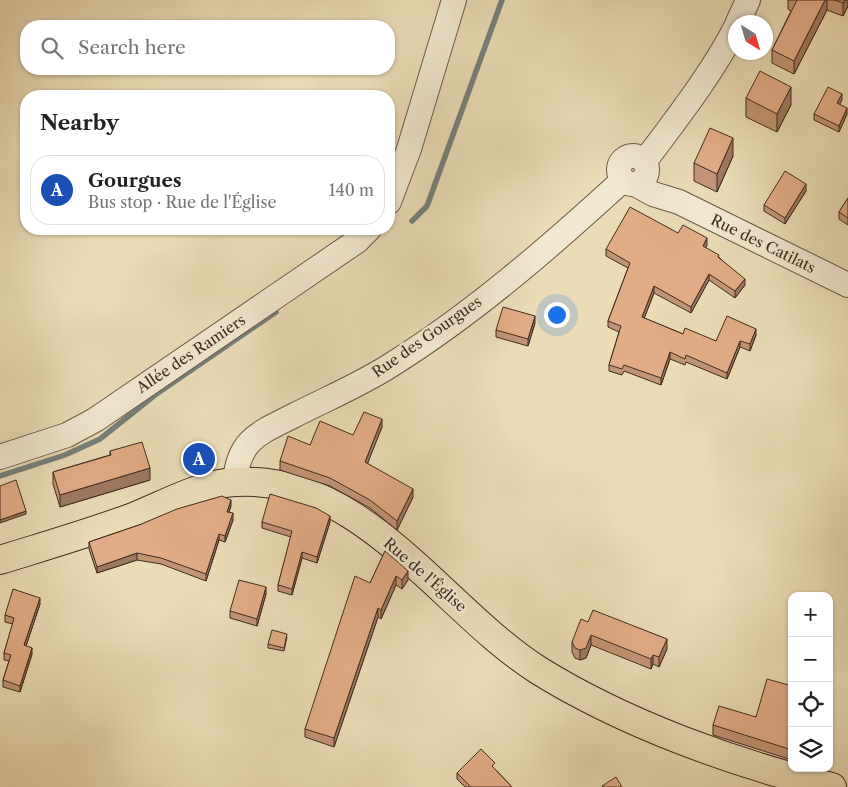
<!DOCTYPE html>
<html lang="en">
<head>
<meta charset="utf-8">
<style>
	:root { --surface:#fff; --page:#f2f2f2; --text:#222; --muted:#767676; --line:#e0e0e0; --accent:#ea580c }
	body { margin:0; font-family:"Libre Caslon Text",serif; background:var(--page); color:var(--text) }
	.controls { position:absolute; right:15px; bottom:15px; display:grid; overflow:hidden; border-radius:10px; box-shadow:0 1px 4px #0004 }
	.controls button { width:45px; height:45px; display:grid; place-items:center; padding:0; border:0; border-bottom:1px solid var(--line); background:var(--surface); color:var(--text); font:25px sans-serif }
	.compass { position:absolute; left:728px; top:15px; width:45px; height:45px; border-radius:50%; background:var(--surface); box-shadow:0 1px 4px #0004; rotate:143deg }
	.you { position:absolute; left:556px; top:314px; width:18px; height:18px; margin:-12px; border:4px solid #fff; border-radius:50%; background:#1a73e8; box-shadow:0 0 0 8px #1a73e833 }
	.badge { display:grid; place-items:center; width:32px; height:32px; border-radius:50%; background:var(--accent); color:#fff; font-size:16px; font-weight:700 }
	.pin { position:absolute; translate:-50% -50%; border:2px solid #fff; box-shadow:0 1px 5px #0006 }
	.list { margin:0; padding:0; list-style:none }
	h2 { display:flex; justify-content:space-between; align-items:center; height:65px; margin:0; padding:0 20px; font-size:21px }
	h2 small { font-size:16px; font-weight:400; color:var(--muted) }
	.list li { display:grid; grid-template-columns:32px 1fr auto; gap:15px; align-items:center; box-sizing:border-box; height:70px; margin:0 10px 10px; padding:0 10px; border:1px solid var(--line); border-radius:20px }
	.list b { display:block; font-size:19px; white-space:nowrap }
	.list p { margin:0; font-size:16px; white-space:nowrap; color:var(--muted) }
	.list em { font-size:16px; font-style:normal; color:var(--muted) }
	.icon { flex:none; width:28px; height:28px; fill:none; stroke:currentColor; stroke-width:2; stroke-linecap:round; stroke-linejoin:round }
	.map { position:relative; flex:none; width:848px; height:787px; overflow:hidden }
	.search { position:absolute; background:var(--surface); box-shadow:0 1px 4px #0004; left:20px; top:20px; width:375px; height:55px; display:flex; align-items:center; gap:12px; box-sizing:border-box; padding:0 18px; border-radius:20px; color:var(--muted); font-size:19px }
	.panel { position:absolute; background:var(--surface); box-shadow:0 1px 4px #0004; left:20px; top:90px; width:375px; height:145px; border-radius:20px }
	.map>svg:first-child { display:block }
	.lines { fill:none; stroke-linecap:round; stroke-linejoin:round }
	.stream { stroke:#77807a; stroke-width:5.5 }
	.minor-casing { stroke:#6b5745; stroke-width:26 }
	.major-casing { stroke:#402b1f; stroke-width:30 }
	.minor { stroke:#f2e8d0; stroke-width:24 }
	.major { stroke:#ebdcb6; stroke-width:28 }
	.wall { fill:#c29575; stroke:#402b1f }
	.shaded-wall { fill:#9e795f; stroke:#402b1f }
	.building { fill:#e1ad88; stroke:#402b1f }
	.labels { text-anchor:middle; stroke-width:5; stroke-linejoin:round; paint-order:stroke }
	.street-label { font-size:15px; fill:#402b1f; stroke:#f2e8d0 }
</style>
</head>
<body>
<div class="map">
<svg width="848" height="787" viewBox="0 0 848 787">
	<rect width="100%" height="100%" fill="#ebdcb6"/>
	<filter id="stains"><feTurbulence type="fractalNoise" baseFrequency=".004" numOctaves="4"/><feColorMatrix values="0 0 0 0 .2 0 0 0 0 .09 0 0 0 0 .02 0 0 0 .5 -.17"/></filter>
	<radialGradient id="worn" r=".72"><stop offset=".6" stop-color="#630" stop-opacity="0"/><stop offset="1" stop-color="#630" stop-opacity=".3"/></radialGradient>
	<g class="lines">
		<g class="stream">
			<polyline points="412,221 427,206 502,0"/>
			<polyline points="0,476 65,455 100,439 155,395 276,312"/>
		</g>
		<defs>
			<g id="minor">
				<polyline points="738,22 748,0"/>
				<circle cx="633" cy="170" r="14"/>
				<path d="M645,161c32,-43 66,-86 91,-134"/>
				<polyline points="635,184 653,194 679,202 848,285"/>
				<polyline points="389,202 409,149 454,0"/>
				<polyline points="0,457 67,435 95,420 357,241 369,229"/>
				<path d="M235,482c3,-42 24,-49 58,-66 33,-17 67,-31 98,-51 83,-52 160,-119 232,-185"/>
			</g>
			<path id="major" d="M0,560c45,-14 90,-27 133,-43 33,-13 67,-33 102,-35 128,-8 207,127 303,188 85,53 197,94 294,117"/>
		</defs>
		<use href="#minor" class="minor-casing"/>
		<use href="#major" class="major-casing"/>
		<use href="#minor" class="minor"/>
		<use href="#major" class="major"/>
	</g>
	<g class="wall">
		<polygon points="788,0 848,0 848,6 843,16 827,10 794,74 772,63 772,50 791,11 788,9"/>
		<polygon points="746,98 791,105 777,132 746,117"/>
		<polygon points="842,100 839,104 847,114 839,132 814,120 814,114"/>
		<polygon points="733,156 717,192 694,181 694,163"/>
		<polygon points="806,191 785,224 764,211 764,205"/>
		<polygon points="848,198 848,225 839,219 839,212"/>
		<polygon points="678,233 707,245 705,248 719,257 745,285 735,298 709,280 691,313 654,293 644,318 683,334 716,341 756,335 750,351 740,347 727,379 686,362 685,365 670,359 661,385 624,371 622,375 609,371 609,365 619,332 608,327 608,321 628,268 606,256 606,249"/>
		<polygon points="535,323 528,346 496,337 496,330"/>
		<polygon points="382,427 367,463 413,497 397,530 370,508 330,486 280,470 280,461 310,445 353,435"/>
		<polygon points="110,451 150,480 60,507 53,484 53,472 110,455"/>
		<polygon points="231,506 229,512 233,520 225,542 219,540 206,581 161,564 137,560 97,573 89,549 89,542 139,525"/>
		<polygon points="262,522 330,522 317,563 302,558 292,595 278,591 278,585 291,537 262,528"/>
		<polygon points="385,551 408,580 402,589 396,585 381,619 378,617 334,747 305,737 305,729 370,583"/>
		<polygon points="266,594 257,626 230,618 230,611"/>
		<polygon points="40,604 26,646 32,654 20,692 3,687 3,680 9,661 4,660 4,653 13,624 5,622 5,615"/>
		<polygon points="588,622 667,649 659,667 653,664 651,669 591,645 586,658 580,660 575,658 572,652 572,642"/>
		<polygon points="287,637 284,651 268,648 268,644"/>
		<polygon points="792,686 792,760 713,735 713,725 756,717"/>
		<polygon points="495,769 512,787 465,787 457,779 457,773"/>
	</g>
	<g class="shaded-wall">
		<polygon points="825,0 827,0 827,10 794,74 794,61"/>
		<polygon points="845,0 848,0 848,6 843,16 843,3"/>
		<polygon points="791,87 791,105 777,132 777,114"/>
		<polygon points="842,94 842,100 837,109 837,103"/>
		<polygon points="847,108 847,114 839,132 839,126"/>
		<polygon points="733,138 733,156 717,192 717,174"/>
		<polygon points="806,184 806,191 785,224 785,218"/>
		<polygon points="707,238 707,245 703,253 703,246"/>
		<polygon points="709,274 709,280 691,313 691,307"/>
		<polygon points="745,279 745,285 735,298 735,291"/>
		<polygon points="654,286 654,293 642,324 642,317"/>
		<polygon points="535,316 535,323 528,346 528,339"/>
		<polygon points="756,329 756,335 750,351 750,344"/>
		<polygon points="740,341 740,347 727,379 727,373"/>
		<polygon points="670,352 670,359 661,385 661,378"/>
		<polygon points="382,419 382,427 365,470 365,462"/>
		<polygon points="150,468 150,480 60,507 60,495"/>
		<polygon points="413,489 413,497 397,530 397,521"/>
		<polygon points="231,500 231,506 227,518 227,512"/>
		<polygon points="26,511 26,514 0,523 0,520"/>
		<polygon points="233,513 233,520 225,542 225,536"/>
		<polygon points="330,516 330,522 317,563 317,557"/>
		<polygon points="219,534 219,540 206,581 206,574"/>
		<polygon points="302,552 302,558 292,595 292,589"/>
		<polygon points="137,553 137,560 97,573 97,567"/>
		<polygon points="408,571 408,580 402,589 402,580"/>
		<polygon points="396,576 396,585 381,619 381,610"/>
		<polygon points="266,587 266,594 257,626 257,619"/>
		<polygon points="40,598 40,604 24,652 24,645"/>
		<polygon points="378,608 378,617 334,747 334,738"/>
		<polygon points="591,635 591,645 586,658 580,660 580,650"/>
		<polygon points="667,639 667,649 659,667 659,657"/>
		<polygon points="32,648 32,654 20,692 20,686"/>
		<polygon points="653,655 653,664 651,669 651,659"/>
		<polygon points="832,696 832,706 829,714 829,705"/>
	</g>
	<g class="building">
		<polygon points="796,0 825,0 794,61 772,50 797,0"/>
		<polygon points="835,0 845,0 843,3"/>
		<polygon points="760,71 791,87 777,114 746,98"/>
		<polygon points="828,87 842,94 837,103 847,108 839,126 814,114"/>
		<polygon points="710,128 733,138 717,174 694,163"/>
		<polygon points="785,171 806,184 785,218 764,205"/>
		<polygon points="848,198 848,218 839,212"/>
		<polygon points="630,207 678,233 683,225 707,238 703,246 719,255 718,257 745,279 735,291 709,274 691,307 654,286 642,317 683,334 685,328 716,341 727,316 756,329 750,344 740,341 727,373 686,355 685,359 670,352 661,378 624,365 622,369 609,365 621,326 608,321 630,263 606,249"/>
		<polygon points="503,307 535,316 528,339 496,330"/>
		<polygon points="364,412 382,419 365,462 413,489 397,521 370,500 330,478 280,461 288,436 310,445 320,421 353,435"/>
		<polygon points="142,442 150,468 60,495 53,472 111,455 110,451"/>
		<polygon points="16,480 26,511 0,520 0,486"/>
		<polygon points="270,494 316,508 330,516 317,557 302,552 292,589 278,585 292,531 262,522"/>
		<polygon points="222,496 231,500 227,512 233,513 225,536 219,534 206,574 161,558 137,553 97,567 89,542 139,525 177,509"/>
		<polygon points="385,551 408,571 402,580 396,576 381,610 378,608 334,738 305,729 355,576 370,583"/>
		<polygon points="239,580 266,587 257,619 230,611"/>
		<polygon points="13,589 40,598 24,645 32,648 20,686 3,680 11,655 4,653 14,618 5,615"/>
		<polygon points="593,610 667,639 659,657 653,655 651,659 591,635 586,648 580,650 575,648 572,642 581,619 588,622"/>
		<polygon points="272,630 287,634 284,648 268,644"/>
		<polygon points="767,679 792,686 792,750 713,725 719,706 756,717"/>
		<polygon points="829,696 832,696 829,705"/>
		<polygon points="481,749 495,763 492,766 512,787 471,787 457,773"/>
		<polygon points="616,777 622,787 603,787 602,786"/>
	</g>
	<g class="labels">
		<g class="street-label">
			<text transform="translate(763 244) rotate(26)" y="5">Rue des Catilats</text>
			<text transform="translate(427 337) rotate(-35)" y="5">Rue des Gourgues</text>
			<text transform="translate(191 354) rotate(-34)" y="5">Allée des Ramiers</text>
			<text transform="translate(425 575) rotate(41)" y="5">Rue de l'Église</text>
		</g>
	</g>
	<rect width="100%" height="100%" filter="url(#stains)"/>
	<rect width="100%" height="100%" fill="url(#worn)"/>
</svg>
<div class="controls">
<button>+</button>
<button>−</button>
<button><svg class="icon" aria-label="locate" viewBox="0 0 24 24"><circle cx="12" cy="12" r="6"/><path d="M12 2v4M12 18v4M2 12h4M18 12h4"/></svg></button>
<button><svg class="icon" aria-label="layers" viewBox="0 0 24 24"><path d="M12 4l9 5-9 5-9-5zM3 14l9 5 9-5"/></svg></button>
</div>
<svg class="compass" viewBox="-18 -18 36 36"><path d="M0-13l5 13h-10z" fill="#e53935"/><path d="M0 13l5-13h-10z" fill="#767676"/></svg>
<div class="you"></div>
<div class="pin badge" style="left:199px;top:459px;background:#1a4fb4">A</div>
<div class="search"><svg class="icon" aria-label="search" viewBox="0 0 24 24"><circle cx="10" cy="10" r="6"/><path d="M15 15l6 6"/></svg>Search here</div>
<section class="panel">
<h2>Nearby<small></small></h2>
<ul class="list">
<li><span class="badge" style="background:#1a4fb4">A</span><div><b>Gourgues</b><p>Bus stop · Rue de l'Église</p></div><em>140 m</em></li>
</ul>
</section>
</div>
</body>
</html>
